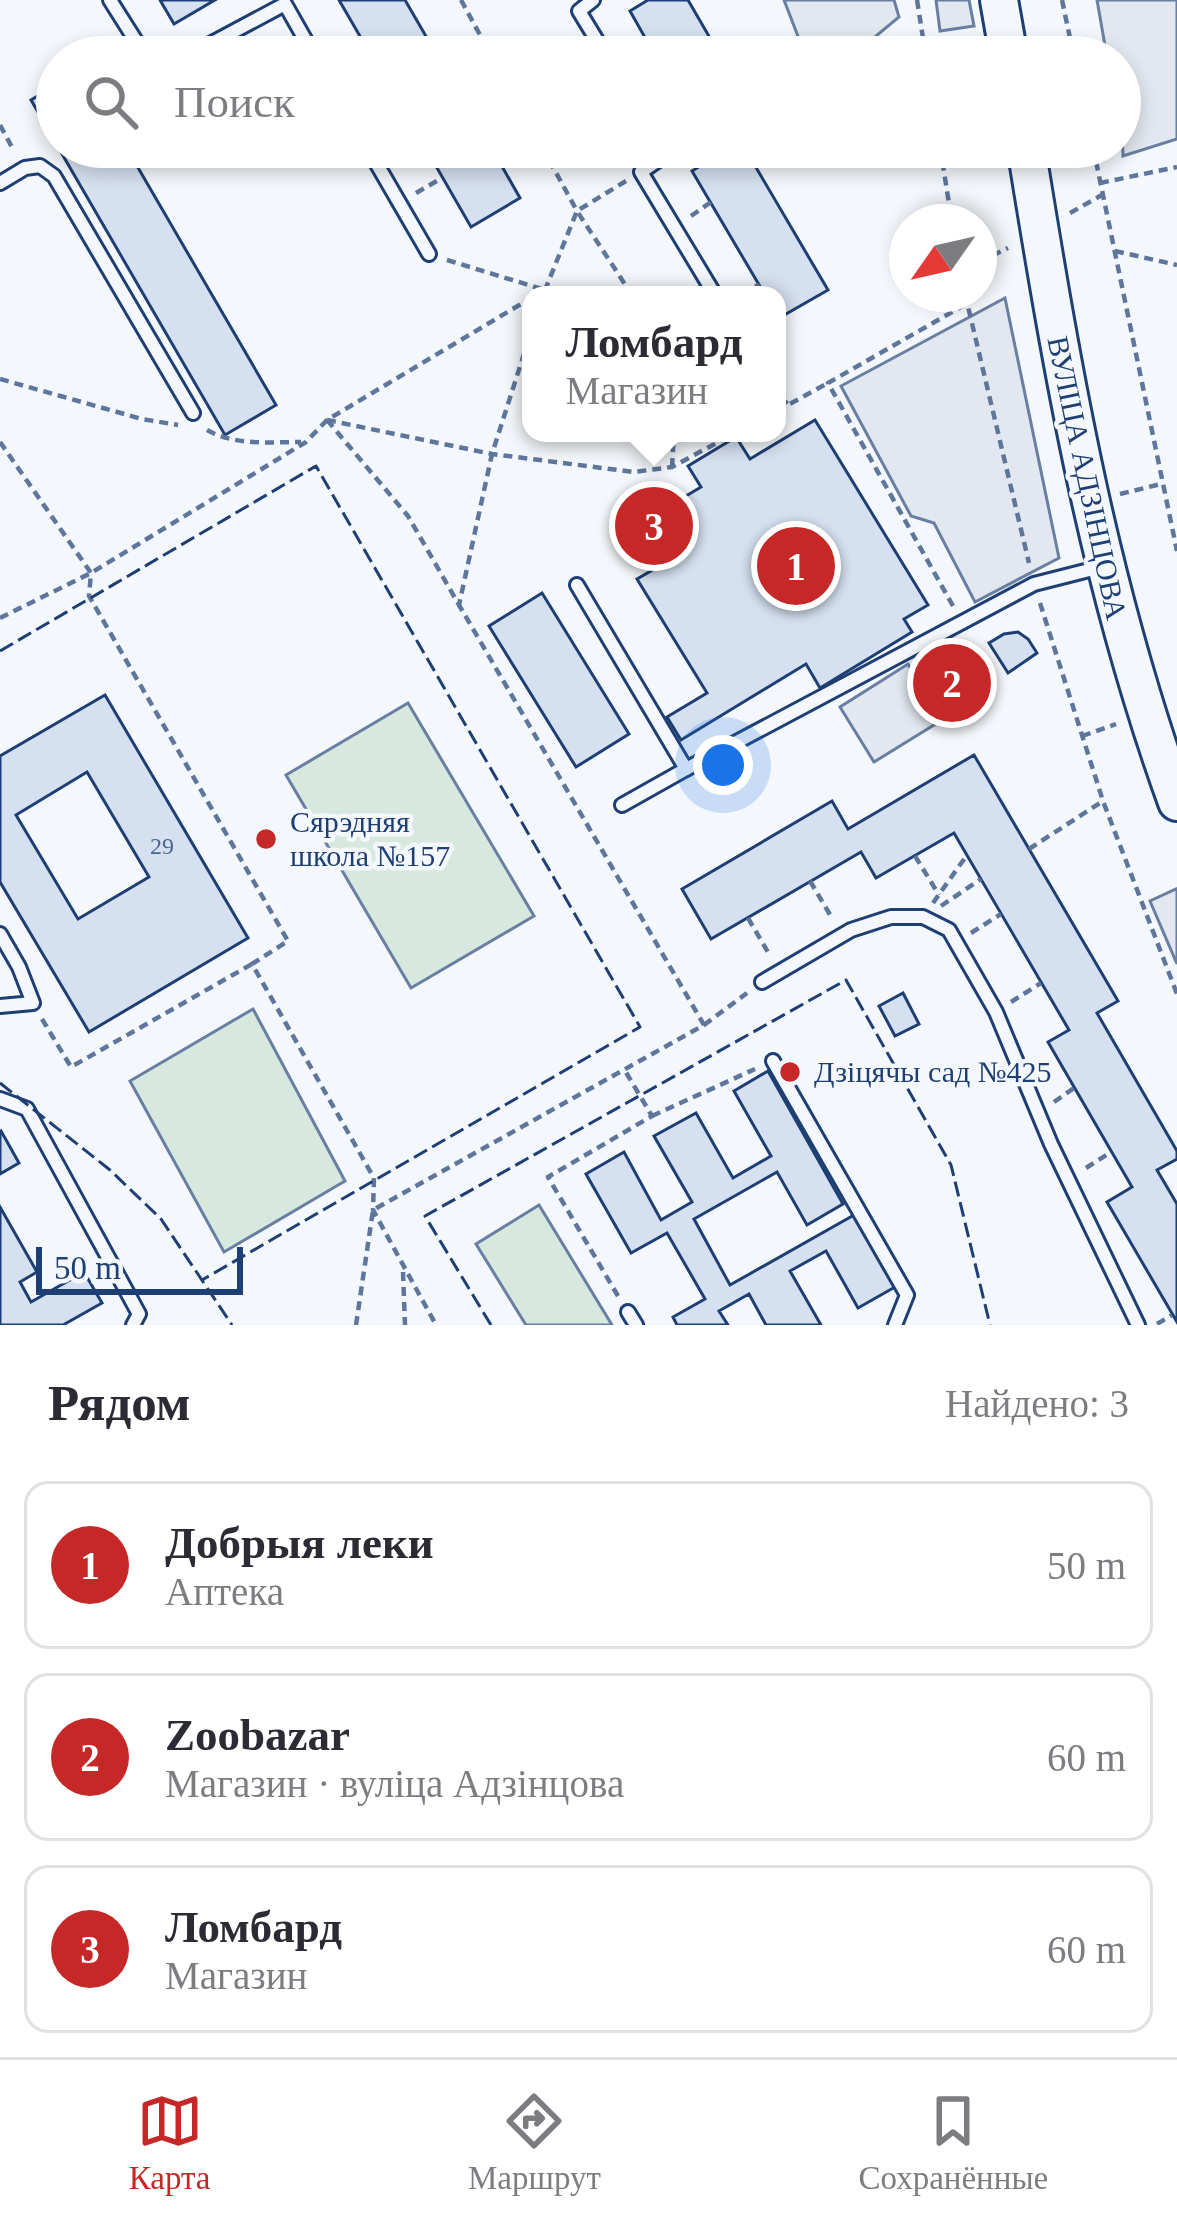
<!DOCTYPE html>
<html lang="ru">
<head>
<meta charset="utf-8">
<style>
	:root { --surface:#fff; --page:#f2f2f3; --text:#2b2b33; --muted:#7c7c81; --line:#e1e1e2; --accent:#c62828 }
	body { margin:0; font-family:"Times New Roman",serif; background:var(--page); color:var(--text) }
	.compass { position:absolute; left:889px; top:204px; width:108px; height:108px; border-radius:50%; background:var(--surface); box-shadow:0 6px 18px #0003; rotate:236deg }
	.scale { position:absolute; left:36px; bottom:30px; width:207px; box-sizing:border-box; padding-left:12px; border:6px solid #1d3f73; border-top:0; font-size:33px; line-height:42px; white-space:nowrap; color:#1d3f73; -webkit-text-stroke:9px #f4f7fb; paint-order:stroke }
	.you { position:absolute; left:723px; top:765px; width:42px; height:42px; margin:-30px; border:9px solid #fff; border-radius:50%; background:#1a73e8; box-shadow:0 0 0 18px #1a73e833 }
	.badge { display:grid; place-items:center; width:78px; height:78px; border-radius:50%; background:var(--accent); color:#fff; font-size:39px; font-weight:700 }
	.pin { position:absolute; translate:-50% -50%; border:6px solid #fff; box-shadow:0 3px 12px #0006 }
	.popup { position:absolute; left:522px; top:286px; width:264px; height:156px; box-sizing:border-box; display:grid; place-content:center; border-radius:24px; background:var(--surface); filter:drop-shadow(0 3px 9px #0005); font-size:39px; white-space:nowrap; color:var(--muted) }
	.popup b { font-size:45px; color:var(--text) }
	.popup::after { content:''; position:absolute; left:50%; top:100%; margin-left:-24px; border:24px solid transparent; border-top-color:var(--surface) }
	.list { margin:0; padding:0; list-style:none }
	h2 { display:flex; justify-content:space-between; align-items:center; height:156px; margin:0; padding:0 48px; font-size:51px }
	h2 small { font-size:39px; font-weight:400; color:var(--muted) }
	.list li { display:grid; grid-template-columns:78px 1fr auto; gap:36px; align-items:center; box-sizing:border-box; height:168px; margin:0 24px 24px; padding:0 24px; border:3px solid var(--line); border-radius:24px }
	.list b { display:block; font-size:45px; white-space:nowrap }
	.list p { margin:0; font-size:39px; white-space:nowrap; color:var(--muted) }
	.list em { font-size:39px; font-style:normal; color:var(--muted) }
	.icon { flex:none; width:66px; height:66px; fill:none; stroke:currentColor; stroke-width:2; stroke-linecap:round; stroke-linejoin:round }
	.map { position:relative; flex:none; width:1177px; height:1325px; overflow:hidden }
	.search { position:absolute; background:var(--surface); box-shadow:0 6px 18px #0003; left:36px; right:36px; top:36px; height:132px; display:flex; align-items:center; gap:30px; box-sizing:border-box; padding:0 42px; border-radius:66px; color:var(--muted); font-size:45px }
	.sheet { height:732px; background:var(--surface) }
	nav { display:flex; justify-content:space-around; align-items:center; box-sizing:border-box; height:168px; border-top:3px solid var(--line); background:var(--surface); font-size:33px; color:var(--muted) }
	nav a { display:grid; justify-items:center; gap:6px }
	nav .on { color:var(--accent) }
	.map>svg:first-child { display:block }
	.green { fill:#d7e8df; stroke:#687fa3; stroke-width:3 }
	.parking { fill:#e3e8f0; stroke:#687fa3; stroke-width:3 }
	.building { fill:#d5e0f0; stroke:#1d3f73; stroke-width:3; fill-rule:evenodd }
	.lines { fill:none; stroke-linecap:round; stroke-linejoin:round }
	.lane-casing { stroke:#1d3f73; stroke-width:18 }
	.secondary-casing { stroke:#1d3f73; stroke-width:42 }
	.path { stroke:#5e769c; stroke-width:4.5; stroke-dasharray:9 6; stroke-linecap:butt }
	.lane { stroke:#f4f7fb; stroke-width:12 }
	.secondary { stroke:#f4f7fb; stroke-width:36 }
	.fence { stroke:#1d3f73; stroke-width:3; stroke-dasharray:15 6; stroke-linecap:butt }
	.poi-dot { fill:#c62828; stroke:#f4f7fb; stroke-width:4.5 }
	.labels { text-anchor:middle; stroke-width:9; stroke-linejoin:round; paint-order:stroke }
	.number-label { font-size:24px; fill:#4b6792 }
	.street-label { font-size:30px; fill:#1d3f73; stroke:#f4f7fb }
	.poi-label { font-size:30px; fill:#1d3f73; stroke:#f4f7fb; text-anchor:start }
</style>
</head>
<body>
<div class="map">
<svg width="1177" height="1325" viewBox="0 0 1177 1325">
	<rect width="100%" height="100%" fill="#f4f7fb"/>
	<g class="green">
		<polygon points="408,703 534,916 411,988 286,775"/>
		<polygon points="253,1009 345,1181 224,1252 130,1081"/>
		<polygon points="539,1205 612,1325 526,1325 476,1244"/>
	</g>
	<g class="parking">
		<polygon points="784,0 894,0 899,17 859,50 860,57 806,57"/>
		<polygon points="936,0 969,0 974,26 940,31"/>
		<polygon points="1097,0 1177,0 1177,139 1123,156 1120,57 1107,57"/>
		<polygon points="1005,298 1059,558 975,602 934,523 911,516 841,386"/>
		<polygon points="908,664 942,720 874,762 840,707"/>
		<polygon points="1176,889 1177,891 1177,964 1150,901"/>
	</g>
	<g class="building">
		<polygon points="160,0 215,0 174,24"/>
		<polygon points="339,0 405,0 438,57 372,57"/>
		<polygon points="648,0 688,0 721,57 656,57 630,11"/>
		<polygon points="57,84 57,145 31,100"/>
		<polygon points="58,147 126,147 276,405 225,435"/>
		<polygon points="425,147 491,147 520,198 471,227"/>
		<polygon points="709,147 744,147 828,290 779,318 777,295 765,295 692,171 715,157"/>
		<polygon points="815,420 928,605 904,619 912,632 820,688 806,664 681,740 667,717 707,693 637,579 663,564 639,524 701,487 688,466 736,437 750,459"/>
		<polygon points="542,593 629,734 576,767 489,626"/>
		<polygon points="1018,632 1028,639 1037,653 1008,673 989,643 1004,634"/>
		<polygon points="957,651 967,681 977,679 981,690 953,709 929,669"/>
		<path d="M105,695l143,243 -159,94 -89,-150v-126zM87,772l62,105 -71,42 -62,-104z"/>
		<polygon points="974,755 1118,1001 1097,1013 1177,1151 1177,1159 1157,1170 1177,1204 1177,1322 1107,1202 1132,1187 1048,1042 1069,1030 954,833 876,878 861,852 711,939 682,889 832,801 848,829"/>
		<polygon points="903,993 919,1024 895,1036 879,1006"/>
		<polygon points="768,1071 843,1204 807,1225 777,1172 694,1219 730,1285 854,1215 895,1287 858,1308 826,1251 790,1271 821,1325 766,1325 749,1294 719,1311 728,1325 677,1325 673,1317 705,1299 667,1233 631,1253 586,1174 624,1152 661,1220 692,1202 654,1136 696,1113 733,1178 771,1156 734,1091"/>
		<polygon points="1,1131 19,1163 0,1174 0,1132"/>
		<polygon points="0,1207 37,1272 20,1282 31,1302 84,1272 102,1303 63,1325 0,1325"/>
	</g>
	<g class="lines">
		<defs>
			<g id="lane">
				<polyline points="110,0 146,57"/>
				<polyline points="593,0 579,11 607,57"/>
				<polyline points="186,57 285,4 315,57"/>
				<polyline points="367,147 429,254"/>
				<polyline points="662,147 667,154 641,172 715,295"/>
				<polyline points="0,183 25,168 40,166 54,176 193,413"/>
				<polyline points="577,585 686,769 1034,584 1101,567"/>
				<polyline points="622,805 686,769"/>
				<polyline points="0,934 19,967 33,1003 0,1006"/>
				<polyline points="762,982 851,930 891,917 923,917 949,930 996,1012 1051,1144 1138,1325"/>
				<polyline points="773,1061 907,1295 895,1325"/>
				<polyline points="0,1099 27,1109 139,1314 133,1325"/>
				<polyline points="628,1312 636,1325"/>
			</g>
			<g id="secondary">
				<polyline points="999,0 1009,57"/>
				<path d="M1026,147c37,228 72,436 151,655"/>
			</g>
		</defs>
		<use href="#lane" class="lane-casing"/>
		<use href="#secondary" class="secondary-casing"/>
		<g class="path">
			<polyline points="461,0 492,57"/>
			<polyline points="917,0 926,57"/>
			<polyline points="1062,0 1074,57"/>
			<polyline points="648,57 654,53"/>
			<polyline points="0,125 14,151"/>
			<polyline points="542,147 577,211 543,295"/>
			<polyline points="940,147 952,222"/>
			<polyline points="1093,147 1177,551"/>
			<polyline points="626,181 577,211 632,295"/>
			<polyline points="1100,183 1177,167"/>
			<polyline points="416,193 442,178"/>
			<polyline points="1070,213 1102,195"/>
			<polyline points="691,216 711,202"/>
			<polyline points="1115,251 1177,265"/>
			<polyline points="447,260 545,290"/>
			<polyline points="979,262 1008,248"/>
			<polyline points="965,294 1029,563"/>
			<polyline points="536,295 545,290 557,295"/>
			<polyline points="743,295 759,284"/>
			<polyline points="0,379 142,419 178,425"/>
			<polyline points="777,388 787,404"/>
			<polyline points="777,411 828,383"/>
			<polyline points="327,420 408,516 459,605 492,454 531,332"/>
			<polyline points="327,420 492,454 634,472 672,467 735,433"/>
			<path d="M207,430c29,16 61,12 94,12"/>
			<polyline points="0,442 91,573 89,596 288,941 252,964 374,1178 373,1210 436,1325"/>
			<polyline points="672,467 674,433"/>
			<polyline points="1120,494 1161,484"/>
			<polyline points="1040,603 1103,801 1177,994"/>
			<polyline points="953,606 828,383 966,304"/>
			<polyline points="0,618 91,573 306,442 327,420 531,298"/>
			<polyline points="1082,736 1116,724"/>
			<polyline points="1029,849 1103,801"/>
			<polyline points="915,856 939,895"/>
			<polyline points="810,881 832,918"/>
			<polyline points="933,903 967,855"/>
			<polyline points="941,906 981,879"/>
			<polyline points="748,918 769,954"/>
			<polyline points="971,933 1001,914"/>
			<polyline points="1011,1002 1041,983"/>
			<polyline points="42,1019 71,1067 252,964"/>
			<polyline points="704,1025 747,993"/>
			<polyline points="1054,1102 1074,1088"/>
			<polyline points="652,1116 755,1069"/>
			<polyline points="1086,1168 1111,1152"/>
			<polyline points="403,1272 405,1325"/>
			<polyline points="618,1296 548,1177 652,1116 624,1069"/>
			<polyline points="1157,1324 1172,1315"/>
			<polyline points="356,1325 373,1210 704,1025 459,605"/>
		</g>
		<use href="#lane" class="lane"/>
		<use href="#secondary" class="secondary"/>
		<g class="fence">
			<polyline points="0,651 316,466 640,1027 202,1280"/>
			<polyline points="0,1083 110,1170 161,1219 232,1325"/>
			<polyline points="491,1325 425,1216 846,980 951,1165 990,1325"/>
		</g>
	</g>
	<g class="poi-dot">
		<circle cx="266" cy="839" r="12"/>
		<circle cx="790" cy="1072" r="12"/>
	</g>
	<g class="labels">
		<g class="number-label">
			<text x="162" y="854">29</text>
		</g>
		<g class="street-label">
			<text transform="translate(1087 478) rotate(78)" y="10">ВУЛІЦА АДЗІНЦОВА</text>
		</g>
		<g class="poi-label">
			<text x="290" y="832">Сярэдняя<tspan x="290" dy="34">школа №157</tspan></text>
			<text x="814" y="1082">Дзіцячы сад №425</text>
		</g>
	</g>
</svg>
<svg class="compass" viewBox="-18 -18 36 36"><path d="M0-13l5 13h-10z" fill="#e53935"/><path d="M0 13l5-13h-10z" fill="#7c7c81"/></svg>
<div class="scale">50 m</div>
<div class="you"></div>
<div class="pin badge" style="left:796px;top:566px">1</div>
<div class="pin badge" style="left:952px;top:683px">2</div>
<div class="pin badge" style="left:654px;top:526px">3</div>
<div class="popup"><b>Ломбард</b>Магазин</div>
<div class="search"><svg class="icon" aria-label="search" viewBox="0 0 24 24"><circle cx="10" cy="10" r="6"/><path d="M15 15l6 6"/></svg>Поиск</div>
</div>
<section class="sheet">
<h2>Рядом<small>Найдено: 3</small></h2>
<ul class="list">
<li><span class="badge">1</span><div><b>Добрыя леки</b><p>Аптека</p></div><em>50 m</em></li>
<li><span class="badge">2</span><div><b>Zoobazar</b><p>Магазин · вуліца Адзінцова</p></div><em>60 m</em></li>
<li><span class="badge">3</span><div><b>Ломбард</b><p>Магазин</p></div><em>60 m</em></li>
</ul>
</section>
<nav>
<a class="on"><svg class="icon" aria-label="map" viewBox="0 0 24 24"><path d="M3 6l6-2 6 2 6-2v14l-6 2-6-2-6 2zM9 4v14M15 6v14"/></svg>Карта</a>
<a><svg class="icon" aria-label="directions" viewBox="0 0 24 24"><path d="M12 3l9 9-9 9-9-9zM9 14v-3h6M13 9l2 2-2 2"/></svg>Маршрут</a>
<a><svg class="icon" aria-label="saved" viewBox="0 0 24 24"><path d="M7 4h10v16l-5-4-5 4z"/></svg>Сохранённые</a>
</nav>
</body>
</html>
